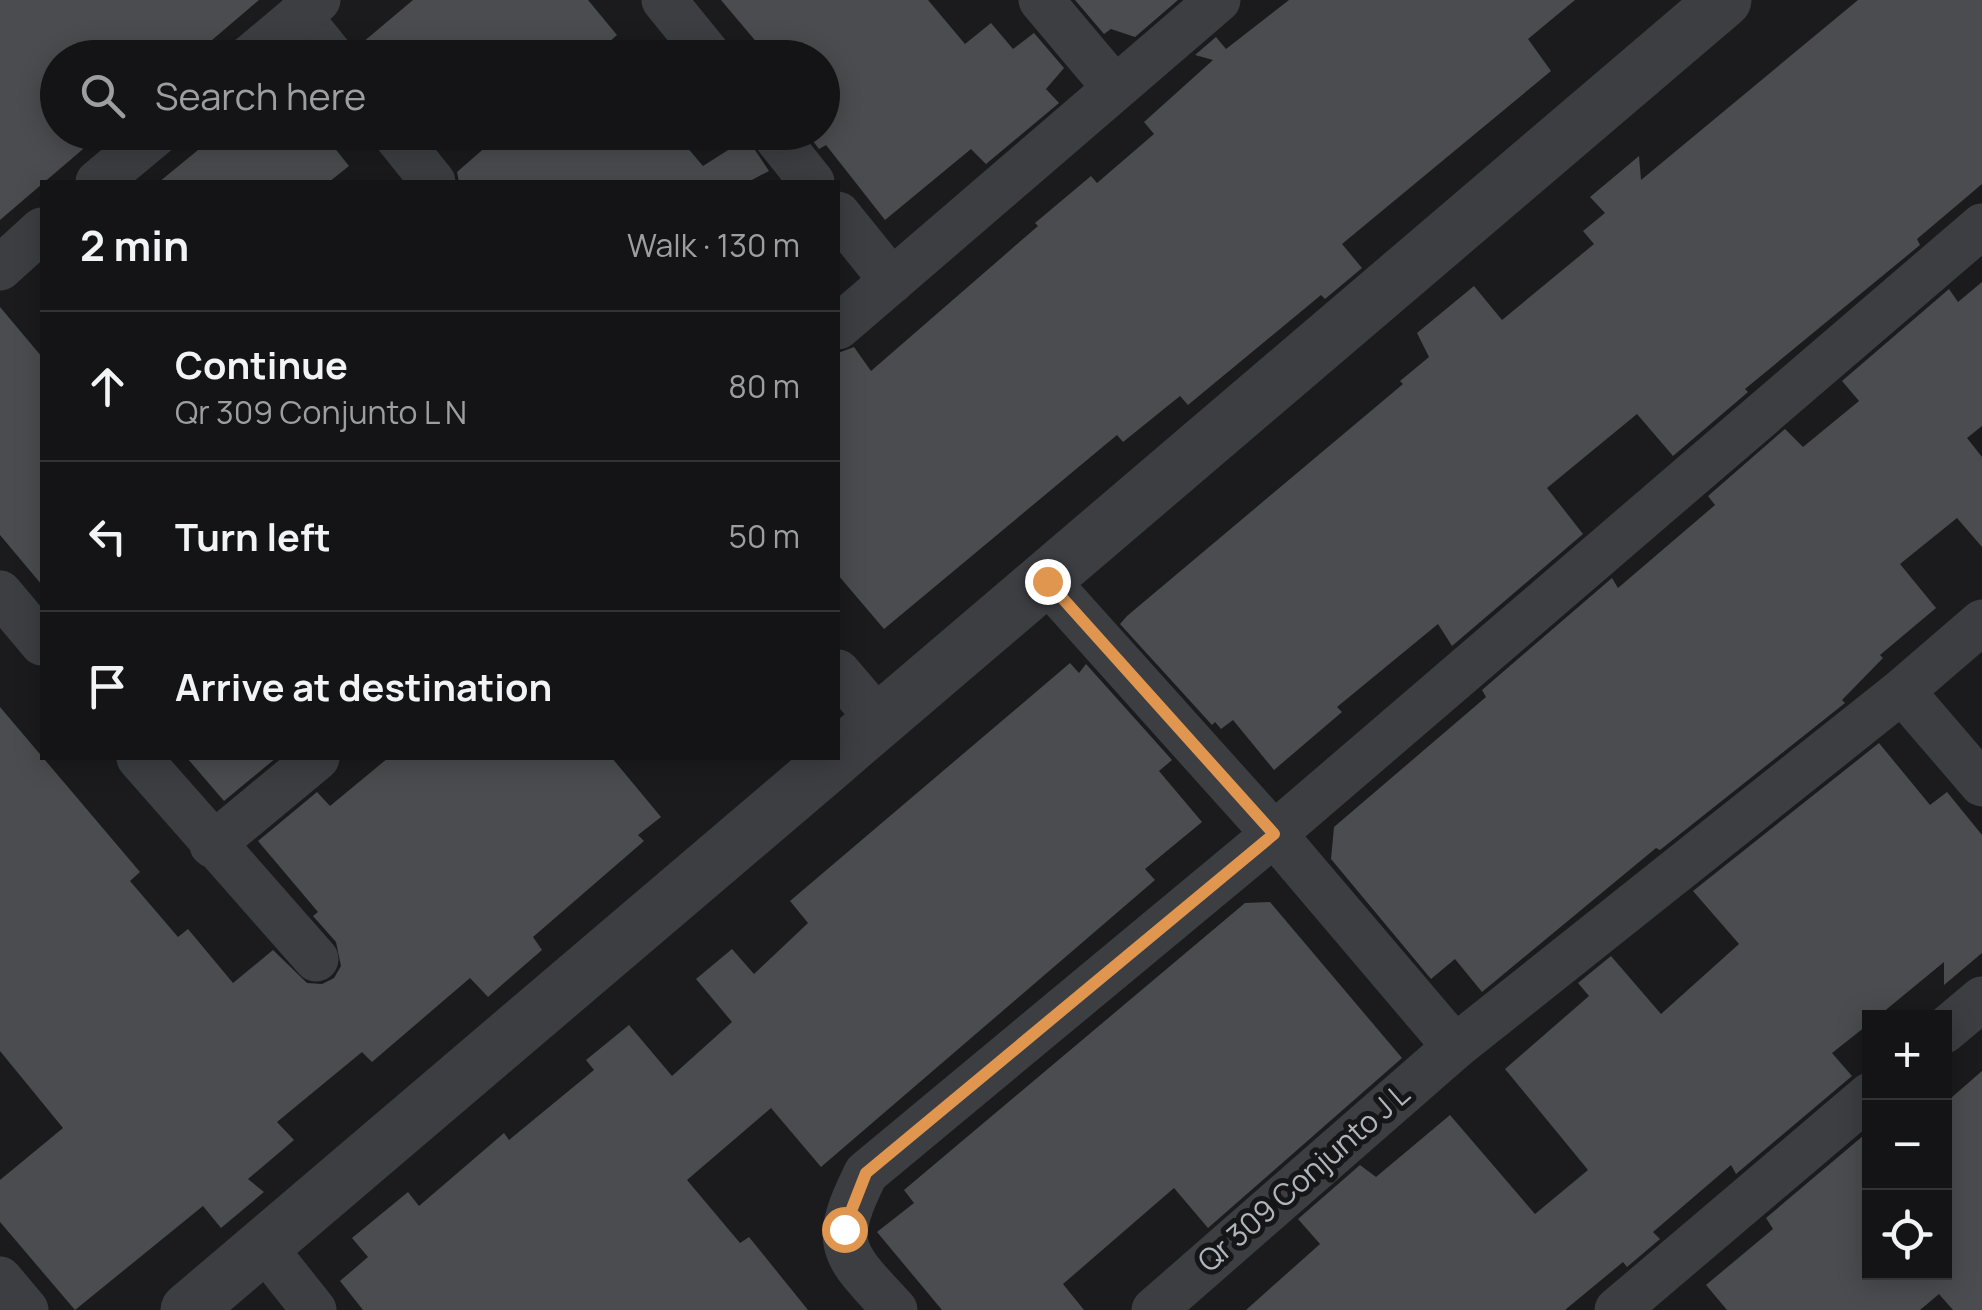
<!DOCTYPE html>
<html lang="en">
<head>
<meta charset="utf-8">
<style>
	:root { --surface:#141416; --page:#1d1d1f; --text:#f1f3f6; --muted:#9d9ea1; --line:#333335 }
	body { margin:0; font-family:Manrope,sans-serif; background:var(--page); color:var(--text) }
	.controls { position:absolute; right:30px; bottom:30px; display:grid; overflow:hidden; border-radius:0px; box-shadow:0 5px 25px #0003 }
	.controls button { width:90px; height:90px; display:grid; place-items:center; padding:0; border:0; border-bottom:2px solid var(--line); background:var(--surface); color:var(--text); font:50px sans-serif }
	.stop { position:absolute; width:30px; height:30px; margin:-22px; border:8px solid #e1964f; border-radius:50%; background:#fff }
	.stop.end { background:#e1964f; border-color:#fff; box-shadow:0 2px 10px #0008 }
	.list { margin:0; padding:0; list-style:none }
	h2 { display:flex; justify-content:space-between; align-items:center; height:130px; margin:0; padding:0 40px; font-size:42px }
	h2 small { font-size:32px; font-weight:400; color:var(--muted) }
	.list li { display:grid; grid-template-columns:65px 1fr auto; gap:30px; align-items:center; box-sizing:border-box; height:150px; padding:0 40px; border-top:2px solid var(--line) }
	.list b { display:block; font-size:38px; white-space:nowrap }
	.list p { margin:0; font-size:32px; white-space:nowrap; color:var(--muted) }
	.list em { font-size:32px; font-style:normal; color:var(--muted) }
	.icon { flex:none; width:55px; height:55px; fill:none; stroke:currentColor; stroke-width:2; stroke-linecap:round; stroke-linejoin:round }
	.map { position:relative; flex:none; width:1982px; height:1310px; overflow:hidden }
	.search { position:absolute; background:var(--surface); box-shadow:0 5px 25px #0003; left:40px; top:40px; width:800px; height:110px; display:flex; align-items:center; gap:25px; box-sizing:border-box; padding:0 35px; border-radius:55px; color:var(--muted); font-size:38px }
	.panel { position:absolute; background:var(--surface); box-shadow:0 5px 25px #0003; left:40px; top:180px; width:800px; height:580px; border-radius:0px }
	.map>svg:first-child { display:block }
	.building { fill:#4a4c4f }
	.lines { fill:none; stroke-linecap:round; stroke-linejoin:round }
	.minor { stroke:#3c3e42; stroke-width:45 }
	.tertiary { stroke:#3c3e42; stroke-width:55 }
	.route { stroke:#e1964f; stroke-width:12 }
	.labels { text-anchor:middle; stroke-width:10; stroke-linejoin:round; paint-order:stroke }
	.street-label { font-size:30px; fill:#afb5bb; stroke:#161618 }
</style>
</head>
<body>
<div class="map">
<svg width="1982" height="1310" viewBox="0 0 1982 1310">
	<rect width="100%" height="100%" fill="#1b1b1d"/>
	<g class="building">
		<polygon points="0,0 259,0 191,58 58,58 58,132 103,132 0,220"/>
		<polygon points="413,0 588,0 617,35 591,58 359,58 356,48"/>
		<polygon points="721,0 928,0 965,44 991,23 1013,49 1034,33 1064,68 1046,89 1059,103 986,164 971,149 885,220 826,145 819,149 806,132 822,132 822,58 770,58"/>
		<polygon points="1075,0 1178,0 1135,37 1111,29 1104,34"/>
		<polygon points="1289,0 1575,0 1528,39 1551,71 1342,244 1362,268 1325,299 1321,295 1188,405 1180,396 1123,442 1117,435 884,629 838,575 838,353 854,347 871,371 1038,226 1035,223 1091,176 1097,183 1154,134 1144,122 1213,60 1195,55 1216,37 1226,49"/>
		<polygon points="1858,0 1982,0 1982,184 1917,239 1920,245 1745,389 1748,392 1673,456 1637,414 1547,488 1583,534 1452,646 1438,624 1337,707 1342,712 1274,770 1233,720 1221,729 1215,722 1212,725 1120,624 1127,616 1403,384 1400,381 1429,357 1417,333 1474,286 1502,320 1594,244 1583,231 1605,213 1590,197 1639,156 1641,180"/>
		<polygon points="220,132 322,132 349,166 329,182 159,182"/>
		<polygon points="503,132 674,132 703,166 747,138 769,171 748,182 459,182 457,172"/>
		<polygon points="1982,282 1982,426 1967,438 1982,457 1982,547 1957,518 1900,564 1936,608 1880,655 1883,658 1842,700 1845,703 1660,850 1656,848 1482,992 1455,959 1431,979 1331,859 1334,827 1486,697 1482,690 1612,578 1618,588 1715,505 1708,496 1785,429 1803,447 1859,401 1842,381 1949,289 1958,302"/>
		<polygon points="0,307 42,357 42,585 0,535"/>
		<polygon points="1070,663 1079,673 1086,664 1172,760 1159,771 1202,822 1145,869 1155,880 821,1167 771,1108 687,1180 740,1243 749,1237 808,1310 363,1310 340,1281 368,1257 352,1238 408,1192 419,1206 504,1133 509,1140 594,1070 586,1060 629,1025 672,1076 732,1022 696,979 732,949 754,974 808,923 790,901"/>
		<polygon points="0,707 140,872 130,881 178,937 188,929 233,983 273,950 307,983 322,984 334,978 341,966 336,942 313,916 318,912 258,841 317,792 330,806 388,758 612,758 661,817 638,835 644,841 533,937 542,950 488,997 470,978 372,1062 362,1052 277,1122 294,1140 248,1179 264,1192 221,1228 203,1206 75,1310 0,1222 0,1180 63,1128 0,1051"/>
		<polygon points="1879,743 1930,805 1947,792 1982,835 1982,953 1944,985 1944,962 1876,1018 1870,1018 1870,1023 1832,1053 1852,1076 1736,1174 1731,1165 1653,1232 1660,1239 1627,1267 1623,1262 1565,1310 1246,1310 1320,1244 1298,1219 1360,1165 1376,1177 1450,1115 1535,1214 1588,1170 1505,1069 1589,996 1578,983 1611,956 1661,1014 1739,944 1693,891"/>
		<polygon points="187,758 276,758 224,801"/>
		<polygon points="1270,902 1402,1058 1208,1228 1174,1188 1063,1284 1084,1310 942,1310 877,1232 914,1203 904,1190 1245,903"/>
		<polygon points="1982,1071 1982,1310 1953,1310 1939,1294 1920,1310 1727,1310 1706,1285 1773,1229 1766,1218 1870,1130 1870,1272 1944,1272 1944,1104"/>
	</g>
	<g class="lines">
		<g class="minor">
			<polyline points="664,0 711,58"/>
			<polyline points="1041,0 1115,88"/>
			<polyline points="299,16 333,58"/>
			<polyline points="249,58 318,0"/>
			<polyline points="393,132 433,182"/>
			<polyline points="772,132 812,182"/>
			<polyline points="98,182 158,132"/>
			<polyline points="838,214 892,281"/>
			<polyline points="0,268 42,230"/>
			<polyline points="838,327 1218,0"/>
			<polyline points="1047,581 1274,834 1455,1047"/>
			<polyline points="0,593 42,643"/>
			<polyline points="838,672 879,720"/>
			<polyline points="1902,691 1982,784"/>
			<polyline points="139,758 316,959"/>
			<polyline points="212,845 317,758"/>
			<polyline points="1944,1031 1982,999"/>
			<polyline points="263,1246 314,1310"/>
			<polyline points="0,1279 26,1310"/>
			<path d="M895,1310c-52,-57 -66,-63 -29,-137l408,-339 708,-608"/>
			<polyline points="1154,1310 1455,1047 1902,691 1982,622"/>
			<polyline points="1617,1310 1870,1095"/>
		</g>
		<g class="tertiary">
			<polyline points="838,756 1724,0"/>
			<polyline points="188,1310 836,758"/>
		</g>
	</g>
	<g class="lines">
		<polyline class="route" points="844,1229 866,1173 1274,834 1047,581"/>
	</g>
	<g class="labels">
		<g class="street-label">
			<text transform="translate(1304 1178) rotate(-41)" y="10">Qr 309 Conjunto J L</text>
		</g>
	</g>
</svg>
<div class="controls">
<button>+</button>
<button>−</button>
<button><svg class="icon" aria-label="locate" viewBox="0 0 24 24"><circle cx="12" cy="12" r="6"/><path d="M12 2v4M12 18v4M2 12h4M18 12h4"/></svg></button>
</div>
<div class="stop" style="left:844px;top:1229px"></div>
<div class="stop end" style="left:1047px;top:581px"></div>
<div class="search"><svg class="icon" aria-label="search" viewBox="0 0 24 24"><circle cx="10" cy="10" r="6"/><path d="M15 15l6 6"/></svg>Search here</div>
<section class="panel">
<h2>2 min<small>Walk · 130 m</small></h2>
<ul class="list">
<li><svg class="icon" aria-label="ahead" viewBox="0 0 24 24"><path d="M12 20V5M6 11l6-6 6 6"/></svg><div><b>Continue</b><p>Qr 309 Conjunto L N</p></div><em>80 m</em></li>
<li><svg class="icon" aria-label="left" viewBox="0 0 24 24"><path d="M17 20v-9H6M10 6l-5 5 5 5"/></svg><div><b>Turn left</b></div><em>50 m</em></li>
<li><svg class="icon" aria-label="arrive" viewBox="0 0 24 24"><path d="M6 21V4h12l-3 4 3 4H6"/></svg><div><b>Arrive at destination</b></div></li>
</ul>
</section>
</div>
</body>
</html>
